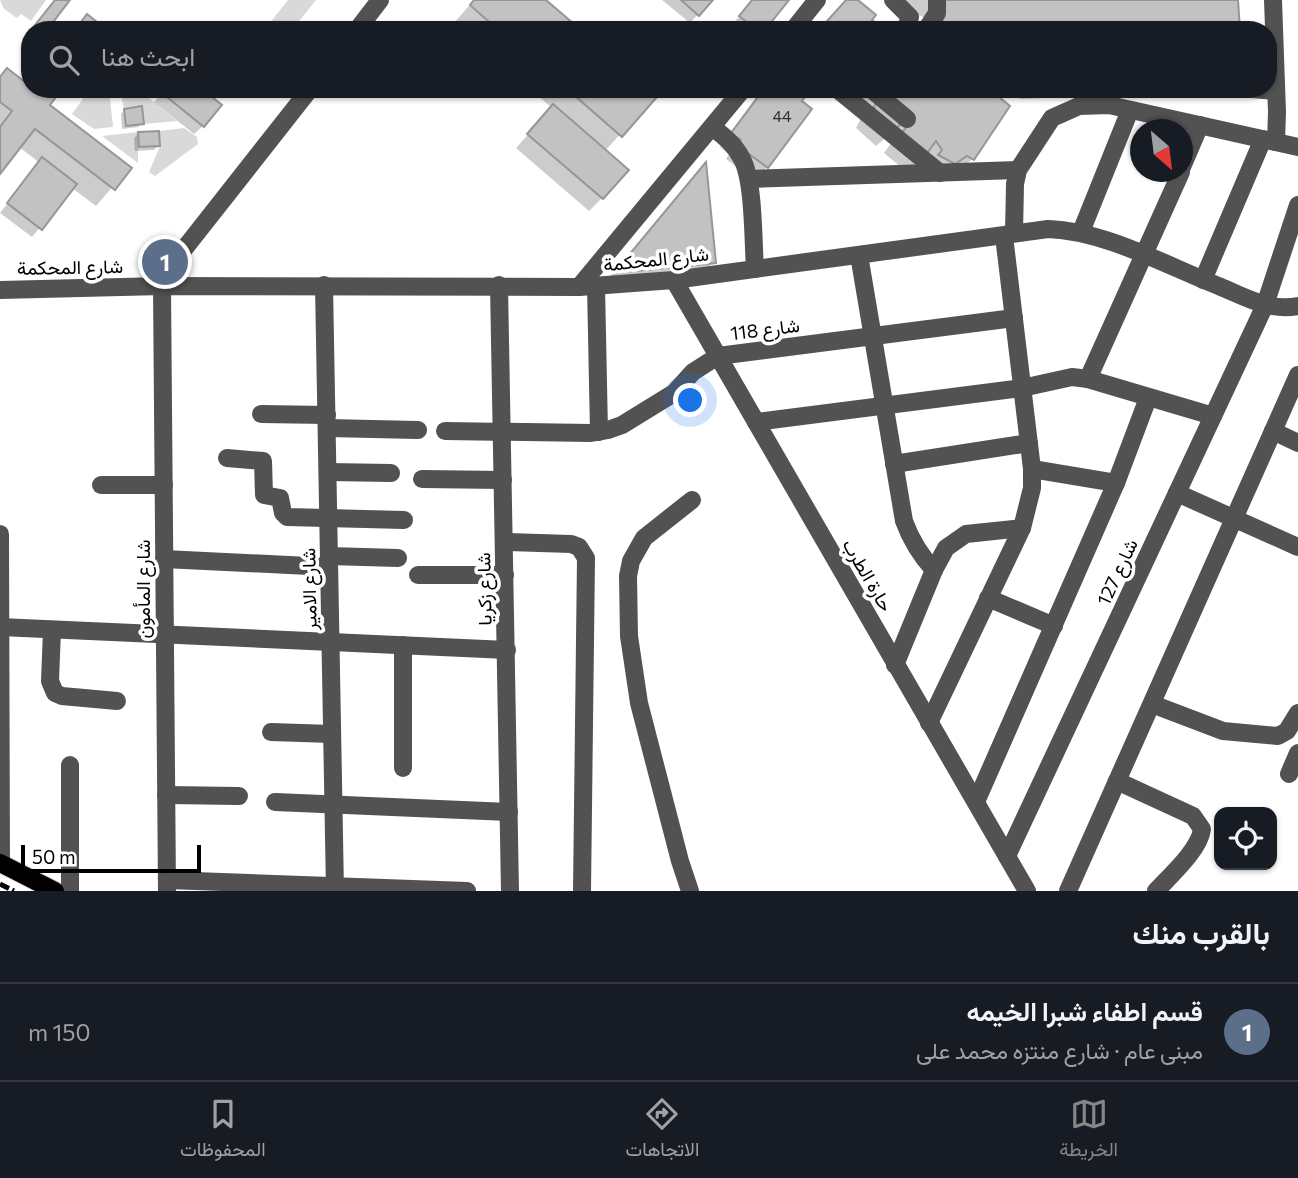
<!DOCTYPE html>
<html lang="ar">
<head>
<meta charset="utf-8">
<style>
	:root { --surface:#171b24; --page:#242831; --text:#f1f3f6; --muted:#9ea1a6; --line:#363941; --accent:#858687 }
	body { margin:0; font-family:Commissioner,Vazirmatn,sans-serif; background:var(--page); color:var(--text); direction:rtl }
	.controls { position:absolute; right:21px; bottom:21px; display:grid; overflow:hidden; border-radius:14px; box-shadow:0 2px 5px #0004 }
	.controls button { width:63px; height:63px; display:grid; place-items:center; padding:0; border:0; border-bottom:2px solid var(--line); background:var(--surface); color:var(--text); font:35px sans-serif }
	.compass { position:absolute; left:1130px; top:119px; width:63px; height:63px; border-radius:50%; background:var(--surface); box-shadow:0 2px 5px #0004; rotate:152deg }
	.scale { position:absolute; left:21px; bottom:18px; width:180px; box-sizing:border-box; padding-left:7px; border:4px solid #000; border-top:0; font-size:19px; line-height:24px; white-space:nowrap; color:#000; -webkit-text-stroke:5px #fff; paint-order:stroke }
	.you { position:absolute; left:691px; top:401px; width:24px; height:24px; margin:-18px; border:5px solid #fff; border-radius:50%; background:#1a73e8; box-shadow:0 0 0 10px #1a73e833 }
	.badge { display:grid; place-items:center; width:46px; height:46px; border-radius:50%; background:var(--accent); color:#fff; font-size:23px; font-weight:700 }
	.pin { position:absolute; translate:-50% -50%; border:4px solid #fff; box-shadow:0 2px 7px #0006 }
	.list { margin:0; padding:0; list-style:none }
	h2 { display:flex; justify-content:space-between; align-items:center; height:91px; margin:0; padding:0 28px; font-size:30px }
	h2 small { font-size:23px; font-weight:400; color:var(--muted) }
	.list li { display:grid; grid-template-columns:46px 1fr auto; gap:21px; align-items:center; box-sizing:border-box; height:98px; padding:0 28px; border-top:2px solid var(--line) }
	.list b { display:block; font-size:26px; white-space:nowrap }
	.list p { margin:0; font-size:23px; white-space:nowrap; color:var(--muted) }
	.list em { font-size:23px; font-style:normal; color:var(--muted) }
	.icon { flex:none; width:38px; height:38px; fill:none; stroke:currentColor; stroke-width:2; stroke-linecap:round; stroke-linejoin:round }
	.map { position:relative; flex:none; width:1298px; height:891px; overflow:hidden; direction:ltr }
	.search { position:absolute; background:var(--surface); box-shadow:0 2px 5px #0004; left:21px; right:21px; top:21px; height:77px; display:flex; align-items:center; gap:18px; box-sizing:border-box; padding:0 24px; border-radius:28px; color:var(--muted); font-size:26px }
	.sheet { height:189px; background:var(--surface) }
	nav { display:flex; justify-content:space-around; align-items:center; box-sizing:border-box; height:98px; border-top:2px solid var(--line); background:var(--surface); font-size:19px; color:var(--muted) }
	nav a { display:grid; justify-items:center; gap:4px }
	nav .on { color:var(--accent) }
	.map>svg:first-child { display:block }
	.green { fill:#d9d9d9 }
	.shadow { fill:#0003 }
	.building { fill:#c2c2c2; stroke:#969696; stroke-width:2 }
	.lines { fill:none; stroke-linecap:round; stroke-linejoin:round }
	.major-casing { stroke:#dbdbdb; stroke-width:20 }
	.minor { stroke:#525252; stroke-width:18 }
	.major { stroke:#000; stroke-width:18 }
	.rail { stroke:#000; stroke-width:5; stroke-dasharray:10 3.5 2 3.5; stroke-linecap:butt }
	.labels { text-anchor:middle; stroke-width:7; stroke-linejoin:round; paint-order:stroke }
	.number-label { font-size:16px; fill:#303030 }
	.street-label { font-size:19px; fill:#000; stroke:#fff }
</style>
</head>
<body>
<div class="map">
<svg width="1298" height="891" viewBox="0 0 1298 891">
	<rect width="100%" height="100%" fill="#fff"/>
	<g class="green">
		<polygon points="0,0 46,0 31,21 21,14 17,18 4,9"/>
		<polygon points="288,0 316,0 292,30 276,30 269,24"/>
		<polygon points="90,89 109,89 113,127 94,129 72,114"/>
		<polygon points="120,89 138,89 177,121 144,124 142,107 124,109"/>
		<polygon points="184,128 197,137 198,144 155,176 149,172 160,146 159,131"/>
		<polygon points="138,132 138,163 102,136"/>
	</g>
	<g class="shadow">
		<polygon points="474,0 544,0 578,30 461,30 454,23"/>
		<polygon points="662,0 711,0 690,23"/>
		<polygon points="753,0 787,0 762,30 738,30 732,25"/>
		<polygon points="848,0 880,28 879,30 820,30"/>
		<polygon points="902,0 1236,0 925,18 902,7"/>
		<polygon points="0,77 30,85 30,89 48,106 129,168 96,206 72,188 32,237 0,213 40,163 19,147 0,171"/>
		<polygon points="165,89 203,126 194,134 154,102"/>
		<polygon points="530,89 661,89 605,151 602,198 589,211 516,148 552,108"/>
		<polygon points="762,89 792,89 767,167 754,180 726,159 729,154 720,147"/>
		<polygon points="816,89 830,89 824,95"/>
		<polygon points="866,89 972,159 955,176 919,159 907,172 884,153 892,142 889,135 876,146 856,128 861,118 851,112"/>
		<polygon points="1020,89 1205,89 1204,91 1020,99"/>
		<polygon points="125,110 142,123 138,127 122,129 121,114"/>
		<polygon points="138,134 158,146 154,150 135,151 134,138"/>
		<polygon points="693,178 714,262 701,275 603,285"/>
	</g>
	<g class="building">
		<polygon points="55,0 70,0 47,30 42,30 35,25"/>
		<polygon points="474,0 546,0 581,30 498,30 470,5"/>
		<polygon points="681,0 713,0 699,16"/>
		<polygon points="752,0 789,0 765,30 757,30 739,16"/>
		<polygon points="846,0 858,0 876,15 872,20 883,28 819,30"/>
		<polygon points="940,0 1238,0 1240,30 935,30"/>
		<polygon points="87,14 107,30 75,30"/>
		<polygon points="7,68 30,86 30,89 62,89 50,105 132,168 115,190 35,129 0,174 0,127 12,111 0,102 0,77"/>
		<polygon points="164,89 202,89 222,105 204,127 162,93"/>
		<polygon points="567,89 664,89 622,137"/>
		<polygon points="764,89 795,89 805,97 802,101 812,109 768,168 738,146 741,140 731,133"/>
		<polygon points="870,89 1004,89 999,97 1010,106 974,160 967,156 955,164 938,155 942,150 936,141 925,156 900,135 909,124 907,119 894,130 873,110 877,100"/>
		<polygon points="553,104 629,170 603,199 527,134"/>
		<polygon points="142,106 144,124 126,126 124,109"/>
		<polygon points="159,131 160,146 139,147 138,132"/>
		<polygon points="42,157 77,184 42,230 7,203"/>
		<polygon points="706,162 716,263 614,273"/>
	</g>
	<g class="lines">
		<defs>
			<polyline id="major" points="0,863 55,891"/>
		</defs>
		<use href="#major" class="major-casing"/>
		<g class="minor">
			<polyline points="893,0 910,17 905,30"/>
			<polyline points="1273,0 1277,112 1276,142"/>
			<polyline points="357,30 380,0"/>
			<polyline points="793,30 817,0"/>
			<polyline points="926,30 937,13 937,0"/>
			<polyline points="837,89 940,173"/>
			<polyline points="871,89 907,119"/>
			<polyline points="1252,89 1276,91"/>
			<path d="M712,127c12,9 23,18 30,32 12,22 11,82 13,110"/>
			<polyline points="1182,167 1200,125"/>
			<polyline points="749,179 1018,170"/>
			<polyline points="1081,232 1130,110"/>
			<polyline points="1014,233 1015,184 1018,170 1052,118 1079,106 1109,105 1298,147"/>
			<path d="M859,255l45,266c7,19 16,34 30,49"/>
			<polyline points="674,280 1027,891"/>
			<polyline points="1203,280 1263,139"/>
			<polyline points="324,285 335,891"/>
			<polyline points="499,285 510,891"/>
			<polyline points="155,286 310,89"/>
			<polyline points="162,286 167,891"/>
			<polyline points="596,286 599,432"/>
			<polyline points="579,287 743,89"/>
			<path d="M0,290l162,-4 417,1 95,-7 374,-51c58,2 119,37 173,58 24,10 50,25 77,19"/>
			<polyline points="1088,379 1181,172"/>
			<polyline points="261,414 327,415"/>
			<polyline points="756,422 1022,388 1072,377 1088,379 1213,416"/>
			<polyline points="327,428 418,430"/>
			<polyline points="445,431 591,433 608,430 622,425 674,393 693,372 718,356 1014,318"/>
			<polyline points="1273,431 1298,443"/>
			<polyline points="227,458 263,461 264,495 280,498 283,513 287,517 404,520"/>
			<polyline points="894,464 1029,443"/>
			<polyline points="1032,469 1116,483"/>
			<polyline points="328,472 391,473"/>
			<polyline points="422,479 503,480"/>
			<polyline points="101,485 164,485"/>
			<polyline points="1177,493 1298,547"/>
			<polyline points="0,534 1,864"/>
			<polyline points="504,542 571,544 579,547 586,558 582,891"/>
			<polyline points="329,556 398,558"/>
			<polyline points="164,559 329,567"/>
			<polyline points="418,575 505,575"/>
			<polyline points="988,598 1054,626"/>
			<polyline points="0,627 507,650"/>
			<polyline points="52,630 50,681 55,693 62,696 117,701"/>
			<polyline points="403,645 403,768"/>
			<polyline points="895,665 934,570 946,548 966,534 1022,528"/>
			<polyline points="1152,704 1223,731 1278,736 1287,731 1298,713"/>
			<polyline points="929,723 1022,528 1032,488 1032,469 1004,236"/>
			<polyline points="271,732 332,734"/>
			<polyline points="70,765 70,891"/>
			<polyline points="1289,774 1298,753"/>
			<path d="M1117,781l76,35 9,13c-2,20 -32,47 -46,62"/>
			<polyline points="166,795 239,796"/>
			<polyline points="275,802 509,812"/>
			<polyline points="976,802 1116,483 1148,398"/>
			<polyline points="1007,856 1265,305 1298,205"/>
			<polyline points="167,880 467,891"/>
			<polyline points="690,891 680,861 639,703 629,636 628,576 631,561 644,538 692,500"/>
			<polyline points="1068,891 1298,375"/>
		</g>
		<use href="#major" class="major"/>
		<polyline class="rail" points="0,884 14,891"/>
	</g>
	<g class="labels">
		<g class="number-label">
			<text x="782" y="122">44</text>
		</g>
		<g class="street-label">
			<text transform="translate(656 259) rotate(-6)" y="7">شارع المحكمة</text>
			<text transform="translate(70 267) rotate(-1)" y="7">شارع المحكمة</text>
			<text transform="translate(765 329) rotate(-7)" y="7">شارع 118</text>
			<text transform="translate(1117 572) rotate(-65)" y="7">شارع 127</text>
			<text transform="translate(868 575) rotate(60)" y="7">حارة الطرب</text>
			<text transform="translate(143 589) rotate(-90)" y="7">شارع المأمون</text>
			<text transform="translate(309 589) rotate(-91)" y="7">شارع الامير</text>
			<text transform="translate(484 589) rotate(-91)" y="7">شارع زكريا</text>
		</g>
	</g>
</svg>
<div class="controls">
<button><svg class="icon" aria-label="locate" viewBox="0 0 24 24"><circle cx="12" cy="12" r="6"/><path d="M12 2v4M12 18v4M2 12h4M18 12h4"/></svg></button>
</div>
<svg class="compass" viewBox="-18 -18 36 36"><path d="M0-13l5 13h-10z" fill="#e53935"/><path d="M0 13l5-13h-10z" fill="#9ea1a6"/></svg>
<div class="scale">50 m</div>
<div class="you"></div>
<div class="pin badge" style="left:165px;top:262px;background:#5c6f8a">1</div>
<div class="search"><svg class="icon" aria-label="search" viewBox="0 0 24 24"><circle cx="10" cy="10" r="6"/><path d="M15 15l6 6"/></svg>ابحث هنا</div>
</div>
<section class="sheet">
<h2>بالقرب منك<small></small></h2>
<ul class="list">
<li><span class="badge" style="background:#5c6f8a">1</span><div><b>قسم اطفاء شبرا الخيمه</b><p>مبنى عام · شارع منتزه محمد على</p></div><em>150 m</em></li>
</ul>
</section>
<nav>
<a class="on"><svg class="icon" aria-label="map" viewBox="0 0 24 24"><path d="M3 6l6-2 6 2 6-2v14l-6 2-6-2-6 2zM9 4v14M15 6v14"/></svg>الخريطة</a>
<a><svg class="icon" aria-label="directions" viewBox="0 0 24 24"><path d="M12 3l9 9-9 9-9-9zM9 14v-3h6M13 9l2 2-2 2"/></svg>الاتجاهات</a>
<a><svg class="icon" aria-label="saved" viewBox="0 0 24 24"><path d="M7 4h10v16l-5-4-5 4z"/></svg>المحفوظات</a>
</nav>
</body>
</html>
